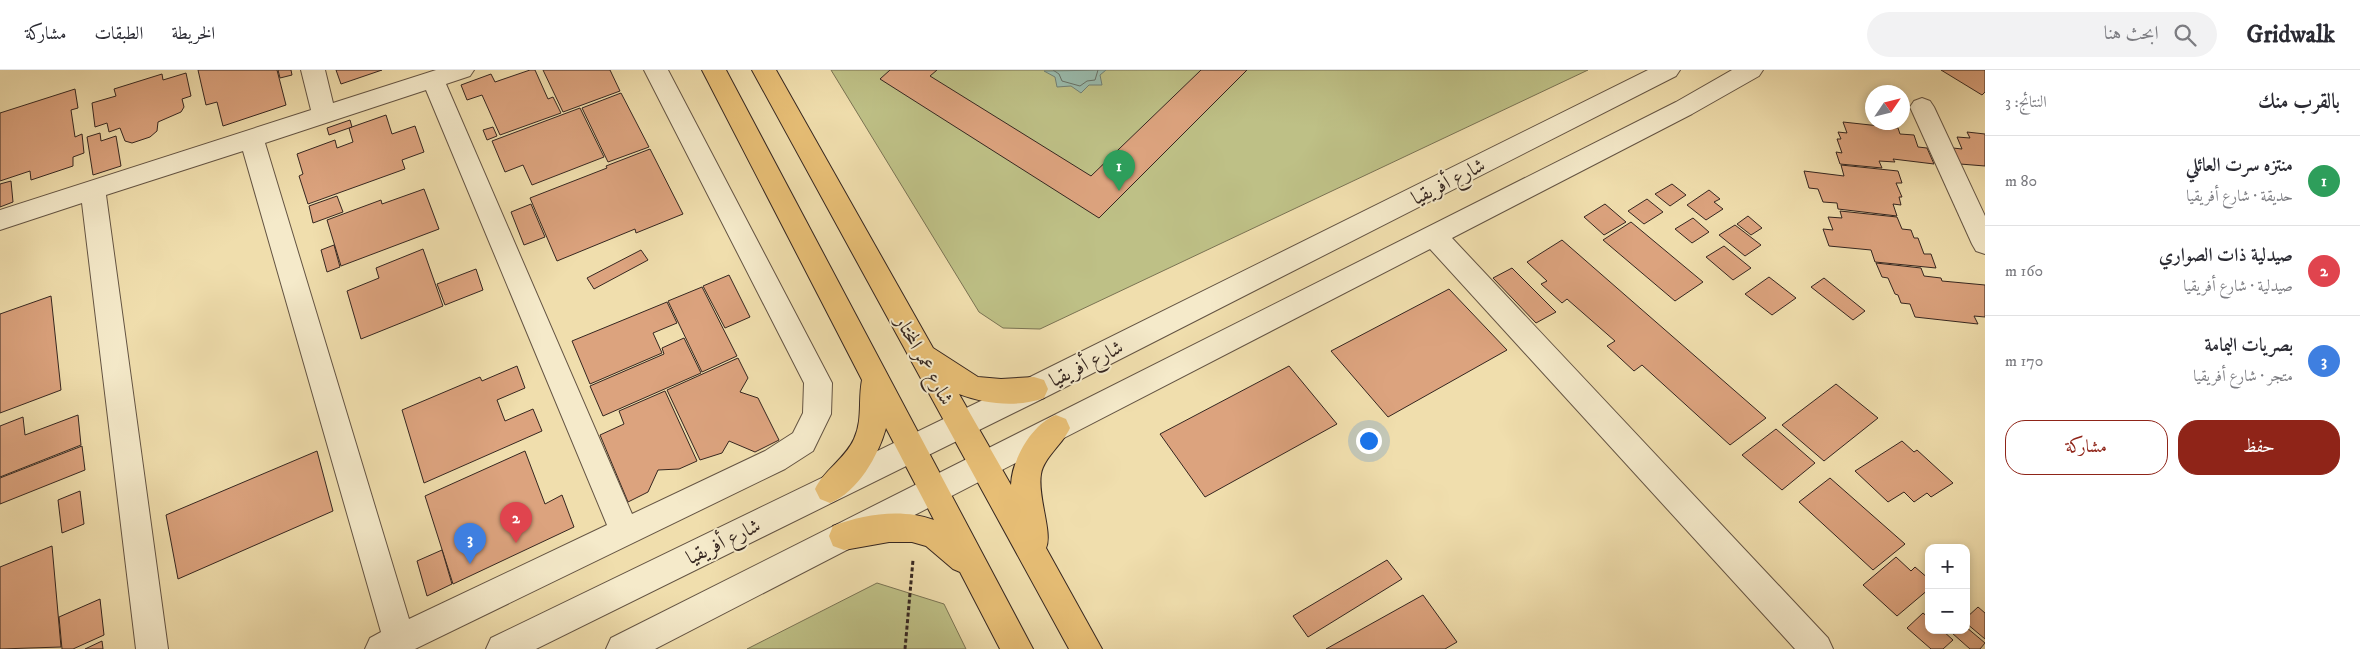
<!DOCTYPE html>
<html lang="ar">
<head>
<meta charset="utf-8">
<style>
	:root { --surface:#fff; --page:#f2f2f3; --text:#2b2b33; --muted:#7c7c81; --line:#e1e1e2; --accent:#8f2418 }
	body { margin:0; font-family:"IM FELL DW Pica",Amiri,serif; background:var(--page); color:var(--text); direction:rtl }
	.controls { position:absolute; right:15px; bottom:15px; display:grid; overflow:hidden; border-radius:10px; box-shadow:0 2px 8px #0003 }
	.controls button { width:45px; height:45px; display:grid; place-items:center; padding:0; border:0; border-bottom:1px solid var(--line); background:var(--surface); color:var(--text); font:25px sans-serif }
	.compass { position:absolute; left:1865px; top:15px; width:45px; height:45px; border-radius:50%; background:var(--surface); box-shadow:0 2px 8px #0003; rotate:55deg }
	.you { position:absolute; left:1368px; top:370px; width:18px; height:18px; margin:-12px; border:4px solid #fff; border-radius:50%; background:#1a73e8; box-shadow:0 0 0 8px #1a73e833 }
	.badge { display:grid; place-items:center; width:32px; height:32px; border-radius:50%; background:var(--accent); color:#fff; font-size:16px; font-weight:700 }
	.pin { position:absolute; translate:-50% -41px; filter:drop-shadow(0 1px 2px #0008) }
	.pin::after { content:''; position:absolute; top:26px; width:18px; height:15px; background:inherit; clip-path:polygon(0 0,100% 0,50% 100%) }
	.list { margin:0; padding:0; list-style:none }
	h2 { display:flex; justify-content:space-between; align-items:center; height:65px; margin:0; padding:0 20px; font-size:21px }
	h2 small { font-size:16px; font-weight:400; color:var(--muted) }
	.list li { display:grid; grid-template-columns:32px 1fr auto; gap:15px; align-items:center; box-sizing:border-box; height:90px; padding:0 20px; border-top:1px solid var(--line) }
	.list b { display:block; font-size:19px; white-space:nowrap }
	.list p { margin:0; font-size:16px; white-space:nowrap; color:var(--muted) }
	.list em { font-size:16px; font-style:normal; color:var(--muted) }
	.actions { display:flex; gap:10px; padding:15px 20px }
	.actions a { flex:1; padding:11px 0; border:1px solid var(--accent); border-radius:20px; text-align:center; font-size:18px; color:var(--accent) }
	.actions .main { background:var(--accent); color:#fff }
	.icon { flex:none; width:28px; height:28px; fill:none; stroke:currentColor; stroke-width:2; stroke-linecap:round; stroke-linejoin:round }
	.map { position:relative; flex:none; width:1985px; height:579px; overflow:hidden; direction:ltr }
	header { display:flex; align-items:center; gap:30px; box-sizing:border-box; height:70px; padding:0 25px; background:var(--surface); border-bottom:1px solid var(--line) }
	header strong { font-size:24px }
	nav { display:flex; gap:28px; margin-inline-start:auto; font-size:18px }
	.search { width:350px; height:45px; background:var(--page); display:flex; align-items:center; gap:12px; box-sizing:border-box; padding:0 18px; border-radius:28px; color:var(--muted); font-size:19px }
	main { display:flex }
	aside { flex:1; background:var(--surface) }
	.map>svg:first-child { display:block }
	.green { fill:#bec086; stroke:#7a7353 }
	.water { fill:#9abcae; stroke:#728075 }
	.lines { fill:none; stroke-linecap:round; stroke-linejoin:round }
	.shore { stroke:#687167; stroke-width:1 }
	.building { fill:#dca37e; stroke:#352620 }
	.minor-casing { stroke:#645443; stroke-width:2 }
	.major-casing { stroke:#352620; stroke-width:2 }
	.path { stroke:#352620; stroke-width:3; stroke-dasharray:4 2.5; stroke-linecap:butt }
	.minor { fill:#f5eaca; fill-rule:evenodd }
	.major { fill:#e8bf76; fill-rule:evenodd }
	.labels { text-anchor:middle; stroke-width:4; stroke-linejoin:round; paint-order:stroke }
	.street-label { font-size:20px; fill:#352620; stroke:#f5eaca }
</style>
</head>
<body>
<header>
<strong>Gridwalk</strong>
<div class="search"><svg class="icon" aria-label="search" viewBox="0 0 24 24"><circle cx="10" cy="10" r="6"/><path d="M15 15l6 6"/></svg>ابحث هنا</div>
<nav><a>الخريطة</a><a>الطبقات</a><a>مشاركة</a></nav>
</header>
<main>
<aside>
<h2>بالقرب منك<small>النتائج: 3</small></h2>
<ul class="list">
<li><span class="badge" style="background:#2e9e5b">1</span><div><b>منتزه سرت العائلي</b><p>حديقة · شارع أفريقيا</p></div><em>80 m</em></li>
<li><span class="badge" style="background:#e0444e">2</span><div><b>صيدلية ذات الصواري</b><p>صيدلية · شارع أفريقيا</p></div><em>160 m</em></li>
<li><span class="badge" style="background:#3f7fe0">3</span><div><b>بصريات اليمامة</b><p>متجر · شارع أفريقيا</p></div><em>170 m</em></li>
</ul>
<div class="actions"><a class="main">حفظ</a><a>مشاركة</a></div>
</aside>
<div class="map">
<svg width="1985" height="579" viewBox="0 0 1985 579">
	<rect width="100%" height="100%" fill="#f0dead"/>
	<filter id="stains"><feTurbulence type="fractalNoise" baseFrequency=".004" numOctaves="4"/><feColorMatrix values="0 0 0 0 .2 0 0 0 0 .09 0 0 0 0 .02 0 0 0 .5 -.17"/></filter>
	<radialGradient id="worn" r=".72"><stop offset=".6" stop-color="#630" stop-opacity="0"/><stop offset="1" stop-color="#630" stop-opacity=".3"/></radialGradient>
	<g class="green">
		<polygon points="831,0 1588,0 1040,259 1003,258 979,242"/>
		<polygon points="877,513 944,534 966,579 747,579"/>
	</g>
	<polygon class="water" points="1106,0 1100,5 1102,15 1089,15 1081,23 1071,16 1057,17 1055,7 1044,1"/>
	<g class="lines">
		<polyline class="shore" points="1053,0 1059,4 1062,11 1080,16 1087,11 1095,10 1098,0"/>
	</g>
	<g class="building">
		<polygon points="198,0 277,0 286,35 223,56 217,32 206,35"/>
		<polygon points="278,0 291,0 292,5 280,8"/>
		<polygon points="336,0 382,0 341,14"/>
		<polygon points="530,0 535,0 548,29 553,27 561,43 500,65 482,25 467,30 461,15 491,4 495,12"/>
		<polygon points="543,0 610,0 620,21 563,42"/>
		<polygon points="890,0 937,0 930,6 1091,106 1201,0 1247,0 1099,148 880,9"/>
		<polygon points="1941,0 1985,0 1985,22 1982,25"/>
		<polygon points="186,3 191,26 182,29 184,37 181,42 158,52 157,61 150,67 132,73 125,71 120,58 109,62 107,53 95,57 92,33 116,26 114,19 162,4 163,10"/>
		<polygon points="75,19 78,38 71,40 75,67 82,64 84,83 73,87 73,96 31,110 30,101 0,111 0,43"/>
		<polygon points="621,23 649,77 608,92 582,38"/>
		<polygon points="580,38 604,87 532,115 523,95 505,102 492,71"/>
		<polygon points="386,45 392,64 415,56 424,82 402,90 405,99 308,134 299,106 303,104 297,84 335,70 337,78 353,72 349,58"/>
		<polygon points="350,50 352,57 329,65 327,58"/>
		<polygon points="1843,52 1898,58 1900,64 1914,65 1918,77 1927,78 1934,94 1893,89 1895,92 1879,91 1882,98 1840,94 1836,82 1842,83 1837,69 1841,69 1838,62 1847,63"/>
		<polygon points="493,57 497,66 487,70 483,60"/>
		<polygon points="1967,62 1985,64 1985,96 1960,94 1953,78 1962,79 1957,67 1970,68"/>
		<polygon points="100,63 101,71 116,66 121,96 93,105 87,67"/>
		<polygon points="650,79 683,144 636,163 635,159 557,191 530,128 607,98 606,96"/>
		<polygon points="1841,95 1898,101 1902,113 1896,113 1902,127 1899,127 1901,135 1893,134 1897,146 1838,139 1837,133 1823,132 1818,119 1809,118 1804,101 1844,106"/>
		<polygon points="11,111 13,132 0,137 0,114"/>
		<polygon points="1672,114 1686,125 1670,136 1655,124"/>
		<polygon points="424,119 439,159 341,196 327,150 381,130 382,134"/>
		<polygon points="1709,120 1720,129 1714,132 1723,139 1706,150 1687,135"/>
		<polygon points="337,126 343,142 313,153 309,136"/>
		<polygon points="1647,129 1663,142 1644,154 1628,141"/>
		<polygon points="531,134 545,167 524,175 511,142"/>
		<polygon points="1605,134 1626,152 1604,165 1584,147"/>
		<polygon points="1840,141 1897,147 1902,159 1911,160 1914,168 1918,168 1924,184 1931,184 1936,198 1875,192 1871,180 1829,176 1823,159 1833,160 1828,147 1842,148"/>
		<polygon points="1748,146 1762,158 1751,165 1737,154"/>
		<polygon points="1693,148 1709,162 1692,173 1675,159"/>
		<polygon points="1631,152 1703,212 1675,231 1603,170"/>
		<polygon points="1735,155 1761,175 1745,186 1719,165"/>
		<polygon points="1562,170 1766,348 1730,375 1642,295 1634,301 1607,276 1615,271 1567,229 1562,233 1541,214 1547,211 1527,192"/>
		<polygon points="334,175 340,197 327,202 321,180"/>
		<polygon points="1724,176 1751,198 1733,210 1706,187"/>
		<polygon points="423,179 443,236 361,269 347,221 379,208 376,198"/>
		<polygon points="641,180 648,190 594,219 587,208"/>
		<polygon points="1876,193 1921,198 1924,206 1941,208 1942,211 1985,215 1985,247 1974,246 1978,254 1915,247 1910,234 1901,233 1898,225 1895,224 1888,208 1882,207"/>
		<polygon points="1512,198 1556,242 1536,253 1493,208"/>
		<polygon points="476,199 483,220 445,235 437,214"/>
		<polygon points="729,205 750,247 725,258 703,216"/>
		<polygon points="1769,207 1796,228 1772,245 1745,224"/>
		<polygon points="1824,208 1865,241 1853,250 1811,217"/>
		<polygon points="702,217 737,286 702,302 668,231"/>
		<polygon points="1449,219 1507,280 1388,347 1331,281"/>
		<polygon points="51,226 61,320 0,343 0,244"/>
		<polygon points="667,232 677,253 653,263 662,283 590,314 572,271"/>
		<polygon points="684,268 701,303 603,346 590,316 664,284 662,278"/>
		<polygon points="738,288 748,308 740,322 758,328 779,370 755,382 729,371 722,383 700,390 667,320"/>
		<polygon points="517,296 525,318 497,330 505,351 533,339 542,361 424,413 402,340 480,307 482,311"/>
		<polygon points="1289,296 1337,354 1205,427 1160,364"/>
		<polygon points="1836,314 1878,348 1824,391 1782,355"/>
		<polygon points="665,321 697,391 679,399 658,400 648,422 628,432 600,365 624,354 619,341"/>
		<polygon points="78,345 81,375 0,407 0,356 23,347 25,365"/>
		<polygon points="1776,359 1815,393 1782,420 1742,385"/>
		<polygon points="1902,371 1914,382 1917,380 1953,413 1931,427 1927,423 1914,432 1904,422 1888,432 1855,401"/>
		<polygon points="82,376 85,400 0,434 0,408"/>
		<polygon points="317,381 333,441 178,509 166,445"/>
		<polygon points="525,381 545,434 562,425 574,457 453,514 425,426"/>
		<polygon points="1830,408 1905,474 1873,500 1799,432"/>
		<polygon points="80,421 84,454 62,463 58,430"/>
		<polygon points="52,476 61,577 0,579 0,497"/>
		<polygon points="442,480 452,514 427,526 417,491"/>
		<polygon points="1896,487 1911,501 1915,497 1929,509 1929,519 1897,546 1863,515"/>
		<polygon points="1387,490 1402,509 1308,567 1293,546"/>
		<polygon points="1423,525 1457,572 1445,579 1326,579"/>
		<polygon points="100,529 104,565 73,579 62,579 59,547"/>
		<polygon points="1978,537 1985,543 1985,569 1966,553 1966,548"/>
		<polygon points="1923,543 1929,548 1929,560 1942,560 1953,570 1943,579 1931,579 1907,558"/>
		<polygon points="1966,557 1985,573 1980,579 1970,579 1952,563 1954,560 1966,560"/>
		<polygon points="102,571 103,579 85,579"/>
	</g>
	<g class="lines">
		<defs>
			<g id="minor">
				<path d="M301,0h24l8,33 103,-33h38l-4,6 -24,8 186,430 133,-63 28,-18 10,-20 1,-30 -160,-313h24l164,313 -1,31 -18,37 -28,18 -370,180h-50l5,-11 11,-6 -138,-481 -137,44 62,454h-32l-54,-446 -82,27v-20l311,-100zM426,20l181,435 -198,94 -144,-476z"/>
				<polygon points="1648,0 1680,0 1676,6 1044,328 536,579 486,579 491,568 1024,310"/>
				<polygon points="1732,0 1763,0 1759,6 1692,44 1452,168 1828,568 1833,579 1795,579 1430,179 655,579 606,579 611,568 1676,32"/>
				<polygon points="1922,28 1930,31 1934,37 1985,146 1985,184 1976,181 1972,174 1910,37 1914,31"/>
			</g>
			<g id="major">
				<path d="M702,0h24l307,579h-33l-40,-77 -7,-3 -27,-23 -14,-4h-23l-45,8 -11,-4 -4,-10 4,-10c31,-12 69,-18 101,-6l-48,-92c-8,28 -28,64 -56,75l-10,-4 -5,-10c9,-19 30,-30 39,-50 9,-19 4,-39 8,-59z"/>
				<path d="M752,0h24l157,278 45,29 23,2 33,-2 10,3 4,9 -4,9c-28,10 -58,6 -85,-4l52,91c1,-26 21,-61 45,-70l10,4 4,9c-7,16 -26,29 -29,46 -4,22 12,59 5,74l56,101h-33z"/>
			</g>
		</defs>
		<use href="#minor" class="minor-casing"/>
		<use href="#major" class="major-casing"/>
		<polyline class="path" points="905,579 913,490"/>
		<use href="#minor" class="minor"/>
		<use href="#major" class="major"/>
	</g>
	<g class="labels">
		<g class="street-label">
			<text transform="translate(1448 111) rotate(-27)" y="7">شارع أفريقيا</text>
			<text transform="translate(925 290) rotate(61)" y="7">شارع عمر المختار</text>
			<text transform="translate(1086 293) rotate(-27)" y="7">شارع أفريقيا</text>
			<text transform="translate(723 471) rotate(-26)" y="7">شارع أفريقيا</text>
		</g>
	</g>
	<rect width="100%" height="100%" filter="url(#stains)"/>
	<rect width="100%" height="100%" fill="url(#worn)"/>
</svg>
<div class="controls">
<button>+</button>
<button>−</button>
</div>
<svg class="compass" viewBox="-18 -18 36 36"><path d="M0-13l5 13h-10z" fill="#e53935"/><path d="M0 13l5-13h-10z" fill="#7c7c81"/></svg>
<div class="you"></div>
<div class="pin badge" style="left:1119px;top:121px;background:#2e9e5b">1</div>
<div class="pin badge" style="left:516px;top:473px;background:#e0444e">2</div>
<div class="pin badge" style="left:470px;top:494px;background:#3f7fe0">3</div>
</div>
</main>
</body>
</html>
